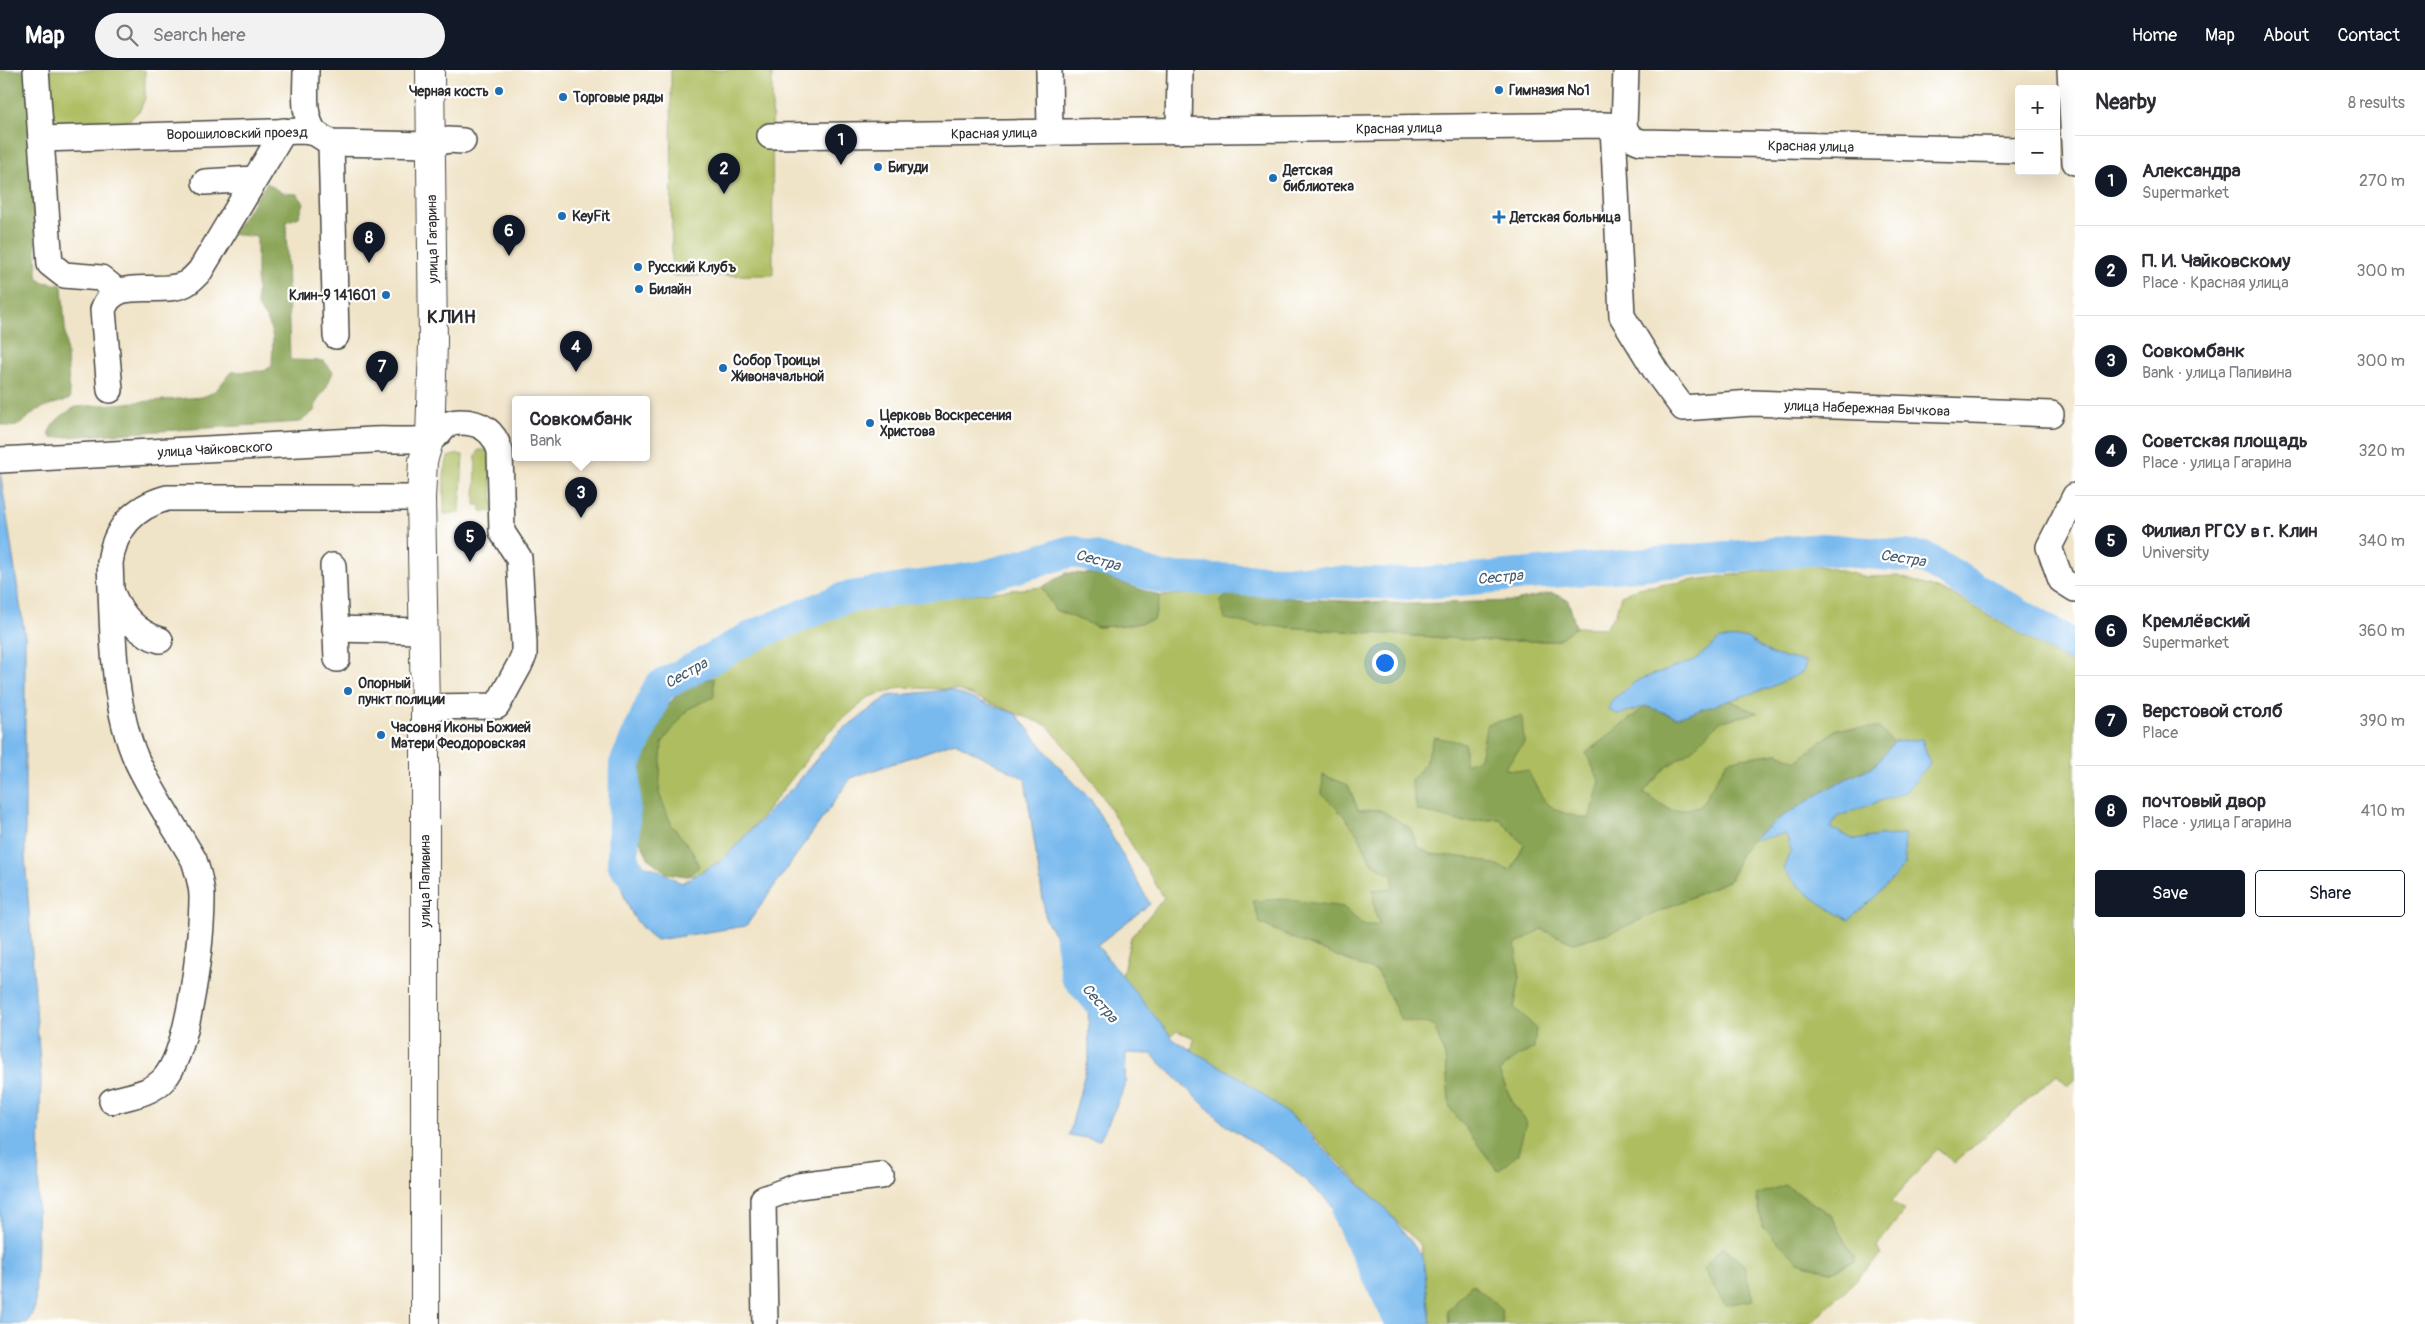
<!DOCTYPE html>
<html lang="en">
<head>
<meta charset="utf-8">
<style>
	:root { --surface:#fff; --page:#f2f2f3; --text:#2b2b33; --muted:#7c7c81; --line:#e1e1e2; --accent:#111827 }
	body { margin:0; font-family:Pangolin,sans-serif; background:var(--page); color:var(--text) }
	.controls { position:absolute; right:15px; top:15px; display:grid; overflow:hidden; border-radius:5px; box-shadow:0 5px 20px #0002 }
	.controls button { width:45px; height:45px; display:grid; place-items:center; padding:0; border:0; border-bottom:1px solid var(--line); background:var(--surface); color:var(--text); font:25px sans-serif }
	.you { position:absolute; left:1384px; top:592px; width:18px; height:18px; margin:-12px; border:4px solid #fff; border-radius:50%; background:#1a73e8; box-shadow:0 0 0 8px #1a73e833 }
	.badge { display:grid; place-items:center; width:32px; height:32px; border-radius:50%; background:var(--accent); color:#fff; font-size:16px; font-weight:700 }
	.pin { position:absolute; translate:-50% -41px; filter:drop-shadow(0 1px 2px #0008) }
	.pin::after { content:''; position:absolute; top:26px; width:18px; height:15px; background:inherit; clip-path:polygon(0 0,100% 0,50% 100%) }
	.popup { position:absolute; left:512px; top:326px; width:138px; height:65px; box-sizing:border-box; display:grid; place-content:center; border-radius:5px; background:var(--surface); filter:drop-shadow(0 1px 4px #0005); font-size:16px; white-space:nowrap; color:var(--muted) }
	.popup b { font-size:19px; color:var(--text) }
	.popup::after { content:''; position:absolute; left:50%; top:100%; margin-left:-10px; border:10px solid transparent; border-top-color:var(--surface) }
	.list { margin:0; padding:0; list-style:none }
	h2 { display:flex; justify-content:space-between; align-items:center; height:65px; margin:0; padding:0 20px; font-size:21px }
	h2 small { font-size:16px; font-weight:400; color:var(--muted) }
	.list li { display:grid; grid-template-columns:32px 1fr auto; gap:15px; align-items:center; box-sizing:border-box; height:90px; padding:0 20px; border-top:1px solid var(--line) }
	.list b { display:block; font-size:19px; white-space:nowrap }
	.list p { margin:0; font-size:16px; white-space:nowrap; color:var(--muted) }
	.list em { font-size:16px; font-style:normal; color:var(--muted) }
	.actions { display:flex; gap:10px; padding:15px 20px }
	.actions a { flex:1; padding:11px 0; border:1px solid var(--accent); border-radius:5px; text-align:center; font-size:18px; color:var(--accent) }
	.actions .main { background:var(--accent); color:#fff }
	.icon { flex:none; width:28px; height:28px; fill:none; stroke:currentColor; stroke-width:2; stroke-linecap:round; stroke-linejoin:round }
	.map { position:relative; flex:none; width:2075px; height:1254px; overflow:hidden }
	header { display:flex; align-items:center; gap:30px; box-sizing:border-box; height:70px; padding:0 25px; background:var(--accent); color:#fff }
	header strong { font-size:24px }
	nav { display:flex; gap:28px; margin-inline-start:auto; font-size:18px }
	.search { width:350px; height:45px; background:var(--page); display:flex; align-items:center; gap:12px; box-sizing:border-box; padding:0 18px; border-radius:28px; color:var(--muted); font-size:19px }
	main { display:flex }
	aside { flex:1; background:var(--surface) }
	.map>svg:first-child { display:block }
	.green { fill:#adbd60; stroke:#6c7446; fill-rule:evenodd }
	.forest { fill:#8aa456; stroke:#5a6840 }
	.water { fill:#79baee; stroke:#52728c }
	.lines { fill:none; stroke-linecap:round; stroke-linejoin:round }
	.river { stroke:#79baee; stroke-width:32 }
	.minor-casing { stroke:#494743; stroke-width:28 }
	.highway-casing { stroke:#494743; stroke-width:30 }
	.minor { stroke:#fff; stroke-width:25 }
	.highway { stroke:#fff; stroke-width:28 }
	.poi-dot { fill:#1f6fb2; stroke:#fff; stroke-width:2 }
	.labels { text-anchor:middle; stroke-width:4.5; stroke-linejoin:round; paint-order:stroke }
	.poi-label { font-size:14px; font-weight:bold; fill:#2b2b2b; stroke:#fff; text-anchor:start }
	.street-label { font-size:14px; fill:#2b2b2b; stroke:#fff }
	.water-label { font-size:15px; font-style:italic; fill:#465d6f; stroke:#fff }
	.district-label { font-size:19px; font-weight:bold; letter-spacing:1px; fill:#2b2b2b; stroke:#fff }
</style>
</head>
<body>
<header>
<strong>Map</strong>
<div class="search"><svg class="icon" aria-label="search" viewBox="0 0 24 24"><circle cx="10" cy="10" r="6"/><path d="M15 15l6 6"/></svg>Search here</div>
<nav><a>Home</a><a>Map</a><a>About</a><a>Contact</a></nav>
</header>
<main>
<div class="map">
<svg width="2075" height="1254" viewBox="0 0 2075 1254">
	<rect width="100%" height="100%" fill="#fff"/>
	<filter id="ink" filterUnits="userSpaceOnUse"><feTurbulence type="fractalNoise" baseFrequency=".02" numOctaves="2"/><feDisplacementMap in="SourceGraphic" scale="10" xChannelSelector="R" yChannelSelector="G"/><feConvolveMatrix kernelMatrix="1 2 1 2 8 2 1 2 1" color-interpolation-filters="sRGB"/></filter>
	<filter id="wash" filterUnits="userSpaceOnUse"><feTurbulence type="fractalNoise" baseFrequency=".0096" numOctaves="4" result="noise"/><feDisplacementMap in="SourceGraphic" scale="20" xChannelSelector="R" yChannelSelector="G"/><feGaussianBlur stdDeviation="1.12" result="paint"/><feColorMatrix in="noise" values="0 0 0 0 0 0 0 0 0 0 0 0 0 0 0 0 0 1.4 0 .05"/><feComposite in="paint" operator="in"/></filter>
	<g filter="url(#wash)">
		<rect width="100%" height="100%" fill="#f0e4c8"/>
		<g class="green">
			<polygon points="42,0 145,0 145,28 140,40 130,50 118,54 67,58 53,53 45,44"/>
			<polygon points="671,0 772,0 773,205 672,206"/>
			<polygon points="479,380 488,380 494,442 481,441 481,435 475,435 476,385"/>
			<polygon points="457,384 463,385 460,443 444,444 444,404 448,387"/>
			<path d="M1811,494l56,13 31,-1 54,18 123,72v413l-8,7 -10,-12 -103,89 -17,-14 -45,52 12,10 -27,35 5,9 -72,69h-308l-1,-16 -53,3 1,13h-18l-10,-78 -121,-124 -57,-39 -52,-29 3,-16 -17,-7 -15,12 -42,-59 11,-47 33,-39 -69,-114 -47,-58 -90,-36 -56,-3 -33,10 -41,35 -67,86 -37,41 -20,15 -17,2 -20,-3 -18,-14 -14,-29 3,-50 9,-38 18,-33 22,-26 22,-15 80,-38 67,-24 186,-19 13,23 43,17 32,-2 24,-5 6,-24 72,-5 -12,11 35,23 234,16h67l20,-14 29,1 11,-15 5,-18 17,-7zM1729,630l27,13 -35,8 -28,28 -28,19 -23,25 30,18 28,-3 28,-48 50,-7 19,9 40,-33 -96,124 -11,27 -116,51 -41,12 -32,-14 -27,16 6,32 -6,31 20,40 -20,11 -15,13 16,36 11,13 -76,-13 -5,-52 -11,-31 -45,-32 -11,-21 -77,-30 -41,-19 -7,-22 90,6 20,18 17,1 -7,-36 21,-2 -1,-12 -22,-14 -13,-28 -15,-19 5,-30 10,25h22l30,18 8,19 13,8 47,4 33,12 13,-26 -24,-26 -38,3 -51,-41 14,-17 9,-27 31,27 15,-5 23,10 25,2c18,37 20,40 61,48l11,-37 -14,-29 60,-46 31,10zM1785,1116l46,29 24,46z"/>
		</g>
		<g class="forest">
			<path d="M0,0h28l9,203 1,6 5,3 19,3 8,114c-11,4 -25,6 -35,13 -15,10 -14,19 -35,12z"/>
			<path d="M267,113l15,10 15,1 7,9 -5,14 -13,5 4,138 34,1 9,11 -7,16 -8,11 -4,12 -14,11 -249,16 -2,-5c3,-12 16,-20 27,-26l126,-10c18,-6 17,-12 29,-25l33,-1 8,-5 1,-28 -4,-15 -12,-18v-68l-25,-3z"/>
			<polygon points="1066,503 1096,504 1160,526 1154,550 1130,555 1098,557 1055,540 1042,517"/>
			<polygon points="1232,521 1299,529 1408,534 1515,531 1552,523 1568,530 1576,557 1556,571 1489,571 1255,555 1225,549 1220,532"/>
			<polygon points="714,608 714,627 688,639 662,673 659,723 672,756 692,780 699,797 687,806 667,803 649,789 635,760 638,710 647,672 665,639 687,613"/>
			<path d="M1729,630l28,13 -36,8 -28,28 -28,19 -22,25 29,18 28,-4 28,-47 50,-7 19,8 40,-32 42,-1 15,14 -20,24 -38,18 -56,34 -28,22 -11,13 -11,27 -115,51 -42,12 -32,-14 -26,16 5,32 -6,30 22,21 -2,20 -20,11 -15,13 16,36 11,13 -8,33 -20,17 -48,-63 -5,-52 -11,-31 -33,-5 -23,-48 -77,-30 -41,-19 -7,-22 29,-2 61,8 20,18h17l-5,-12 -2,-23 20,-2v-12l-22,-14 -13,-28 -15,-19 -21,-21 1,-19 25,10 10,25h22l30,18 8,19 13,7 47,5 33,12 13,-26 -24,-26 -38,3 -45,-12 -6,-29 14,-17 9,-27 31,6v21l15,-5 7,-35 35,-8 2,27 -20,26 24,2c18,36 20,40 61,48l11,-37 -14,-29 60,-47 31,11z"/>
			<polygon points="1785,1115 1831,1145 1856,1191 1829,1202 1798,1192 1763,1157 1756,1125"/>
			<polygon points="1723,1176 1744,1195 1753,1230 1725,1235 1703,1198"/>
			<polygon points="1472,1214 1501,1238 1502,1254 1449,1254 1448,1241"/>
		</g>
		<g class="water">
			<polygon points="0,401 25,567 25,786 41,1008 35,1237 27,1254 0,1254"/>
			<polygon points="1747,568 1770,584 1806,592 1803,602 1769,618 1677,647 1646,636 1618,645 1608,639 1612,630 1638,610 1695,590 1720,569"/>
			<path d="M948,620l68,24 41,51 35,36 58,103 -53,41 77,95 68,39 53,40 48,50 42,39 38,49 8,67h-31l-3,-21 -29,-49 -31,-44 -47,-44 -67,-43 -72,-69 -25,-1 -1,34 -25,53 -31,-5 20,-78 -1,-68 -42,-69 -21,-141 -70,-37 -104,36 -105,148 -90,14c-19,-13 -29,-32 -35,-54 16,-35 37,-16 60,-3l40,-22 74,-76 43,-52 50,-37z"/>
			<path d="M1922,669l8,25 -25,28 -68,25 -6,11 24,12 23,-4 26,-1 1,30 -29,31 -27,24c-26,-14 -48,-28 -66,-51l8,-19 -5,-16 -34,6 28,-22 56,-34 38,-18 20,-24z"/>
		</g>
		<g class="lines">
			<g class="river">
				<polyline points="657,837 623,793 625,694 659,617 753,566 844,528 985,506 1072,481 1163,508 1412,514 1822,479 1925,488 2075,577"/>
				<polyline points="1069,853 1076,905 1118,953"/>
				<polyline points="1348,1144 1402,1254"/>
			</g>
		</g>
	</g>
	<g filter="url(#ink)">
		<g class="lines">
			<defs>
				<g id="minor">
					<polyline points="36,0 50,194 64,205 101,208 117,221"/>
					<path d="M306,0c0,21 -4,45 9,63"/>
					<polyline points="1049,0 1050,62"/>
					<polyline points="2070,0 2075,92"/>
					<polyline points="1613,56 1622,246 1657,303 1683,338 1752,333 2051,344"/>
					<polyline points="1624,56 1626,0"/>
					<polyline points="1179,61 1180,0"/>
					<path d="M770,66l834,-11 20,1c3,9 7,13 17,16l378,8"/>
					<polyline points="41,69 303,61 315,63 331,73 431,75 448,70 463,71"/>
					<polyline points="331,73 336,266"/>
					<polyline points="205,112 254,109"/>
					<path d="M110,320l-7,-80c12,-36 55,-13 82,-26 6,-3 10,-8 15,-13l84,-140"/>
					<path d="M0,390l373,-20c15,-1 44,2 58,-2 8,-2 9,-8 14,-12 4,-3 11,-4 15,-4 21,0 34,9 40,29l2,81 17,26 5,85v12l-5,11 -22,40 -72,1"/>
					<polyline points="2075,426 2049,477 2061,510 2075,519"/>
					<polyline points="333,496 337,589"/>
					<path d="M112,523c9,22 25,40 48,47"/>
					<polyline points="335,559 422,561"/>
					<path d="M112,1031c18,-5 40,-8 52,-22 26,-29 38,-142 38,-182 0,-13 -4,-24 -8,-37 -19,-33 -41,-65 -57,-99 -26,-58 -24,-135 -27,-198 4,-34 24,-56 57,-65h254"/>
					<polyline points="765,1254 763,1129 798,1116 881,1106"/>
				</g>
				<polyline id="highway" points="425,1254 425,637 421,428 423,391 430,368 433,273 430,0"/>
			</defs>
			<use href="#minor" class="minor-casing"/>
			<use href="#highway" class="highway-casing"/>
			<use href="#minor" class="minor"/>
			<use href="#highway" class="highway"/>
		</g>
	</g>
	<g class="poi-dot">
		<circle cx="1499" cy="20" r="5"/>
		<circle cx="499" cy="21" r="5"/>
		<circle cx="563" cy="27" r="5"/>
		<circle cx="878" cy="97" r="5"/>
		<circle cx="1273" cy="108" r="5"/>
		<circle cx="562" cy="146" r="5"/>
		<path d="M1496.5 139.5h5v5h5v5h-5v5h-5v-5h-5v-5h5z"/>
		<circle cx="638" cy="197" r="5"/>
		<circle cx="639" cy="219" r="5"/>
		<circle cx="386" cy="225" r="5"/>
		<circle cx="723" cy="298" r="5"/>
		<circle cx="870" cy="353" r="5"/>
		<circle cx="348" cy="621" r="5"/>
		<circle cx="381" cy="665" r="5"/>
	</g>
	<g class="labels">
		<g class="poi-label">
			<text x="1509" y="25">Гимназия №1</text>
			<text x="489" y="26" text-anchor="end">Черная кость</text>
			<text x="573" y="32">Tорговые ряды</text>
			<text x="888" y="102">Бигуди</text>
			<text x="1283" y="105">Детская<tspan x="1283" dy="16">библиотека</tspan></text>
			<text x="572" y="151">KeyFit</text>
			<text x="1510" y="152">Детская больница</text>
			<text x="648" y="202">Русский Клубъ</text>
			<text x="649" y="224">Билайн</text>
			<text x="376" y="230" text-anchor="end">Клин-9 141601</text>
			<text x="733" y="295">Собор Троицы<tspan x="733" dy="16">Живоначальной</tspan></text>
			<text x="880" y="350">Церковь Воскресения<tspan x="880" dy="16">Христова</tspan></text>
			<text x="358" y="618">Опорный<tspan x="358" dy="16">пункт полиции</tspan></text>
			<text x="391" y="662">Часовня Иконы Божией<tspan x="391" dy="16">Матери Феодоровская</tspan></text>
		</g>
		<g class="street-label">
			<text transform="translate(1399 58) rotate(-1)" y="5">Красная улица</text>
			<text transform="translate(237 63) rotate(-1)" y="5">Ворошиловский проезд</text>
			<text transform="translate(994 63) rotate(-1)" y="5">Красная улица</text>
			<text transform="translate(1811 76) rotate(1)" y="5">Красная улица</text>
			<text transform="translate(432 169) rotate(-91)" y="5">улица Гагарина</text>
			<text transform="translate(1867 338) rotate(2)" y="5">улица Набережная Бычкова</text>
			<text transform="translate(215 379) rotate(-3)" y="5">улица Чайковского</text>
			<text transform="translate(425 811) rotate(-90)" y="5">улица Папивина</text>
		</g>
		<g class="water-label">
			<text transform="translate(1903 488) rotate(9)" y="5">Сестра</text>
			<text transform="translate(1098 490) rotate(15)" y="5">Сестра</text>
			<text transform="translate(1500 507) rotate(-5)" y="5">Сестра</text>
			<text transform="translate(686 603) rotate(-29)" y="5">Сестра</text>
			<text transform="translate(1100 933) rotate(49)" y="5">Сестра</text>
		</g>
		<g class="district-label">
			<text x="452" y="253">КЛИН</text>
		</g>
	</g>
</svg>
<div class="controls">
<button>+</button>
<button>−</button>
</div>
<div class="you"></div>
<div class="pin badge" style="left:841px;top:95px">1</div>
<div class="pin badge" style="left:724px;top:124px">2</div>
<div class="pin badge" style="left:581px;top:448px">3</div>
<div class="popup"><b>Совкомбанк</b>Bank</div>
<div class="pin badge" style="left:576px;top:302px">4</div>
<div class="pin badge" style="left:470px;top:492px">5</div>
<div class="pin badge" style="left:509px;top:186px">6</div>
<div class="pin badge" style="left:382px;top:322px">7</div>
<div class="pin badge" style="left:369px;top:193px">8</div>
</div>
<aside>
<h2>Nearby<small>8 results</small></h2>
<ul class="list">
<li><span class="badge">1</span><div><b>Александра</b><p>Supermarket</p></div><em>270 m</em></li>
<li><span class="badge">2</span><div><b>П. И. Чайковскому</b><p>Place · Красная улица</p></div><em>300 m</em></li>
<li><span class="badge">3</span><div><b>Совкомбанк</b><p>Bank · улица Папивина</p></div><em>300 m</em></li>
<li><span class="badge">4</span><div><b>Советская площадь</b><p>Place · улица Гагарина</p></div><em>320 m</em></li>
<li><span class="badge">5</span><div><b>Филиал РГСУ в г. Клин</b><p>University</p></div><em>340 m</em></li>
<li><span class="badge">6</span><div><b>Кремлёвский</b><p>Supermarket</p></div><em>360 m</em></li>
<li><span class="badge">7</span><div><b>Верстовой столб</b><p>Place</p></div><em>390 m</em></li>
<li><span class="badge">8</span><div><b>почтовый двор</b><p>Place · улица Гагарина</p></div><em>410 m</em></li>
</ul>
<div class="actions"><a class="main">Save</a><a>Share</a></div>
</aside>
</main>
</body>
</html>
